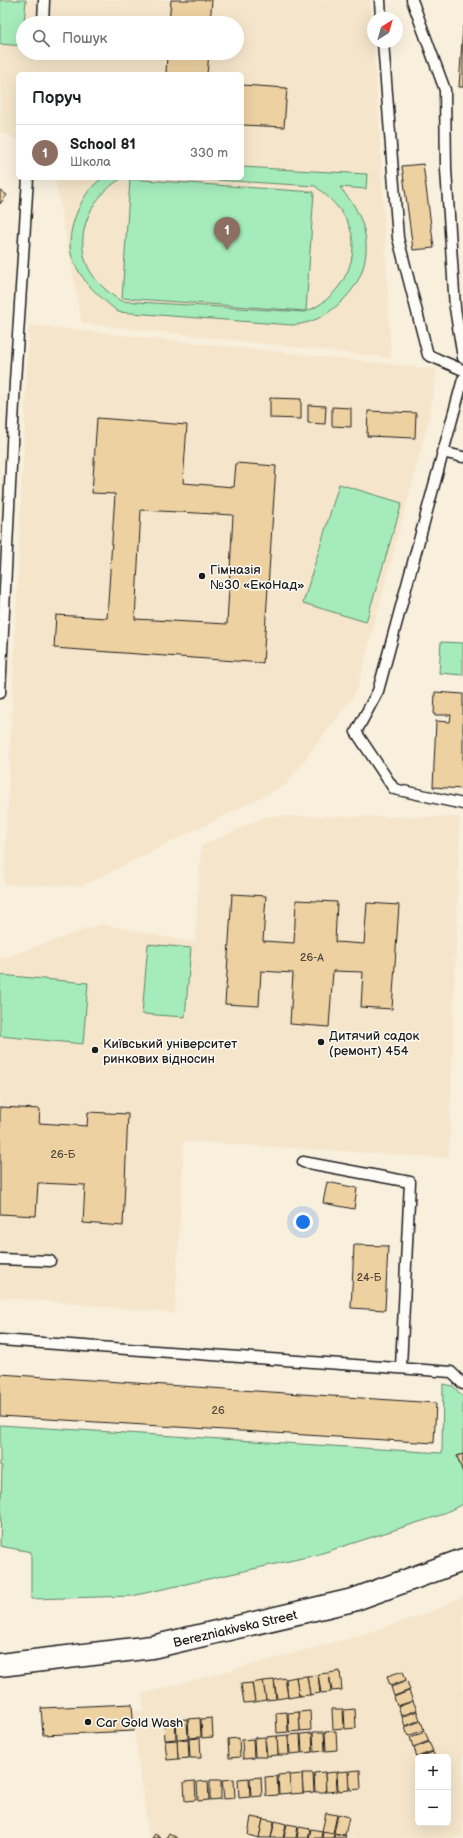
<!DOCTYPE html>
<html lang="uk">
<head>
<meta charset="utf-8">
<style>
	:root { --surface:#fff; --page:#f2f2f2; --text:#202124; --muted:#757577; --line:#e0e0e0; --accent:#1c1c1c }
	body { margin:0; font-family:"Balsamiq Sans",sans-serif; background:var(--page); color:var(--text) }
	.controls { position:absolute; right:12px; bottom:12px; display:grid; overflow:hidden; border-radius:6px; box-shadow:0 4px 16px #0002 }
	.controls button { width:36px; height:36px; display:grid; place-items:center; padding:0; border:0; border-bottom:1px solid var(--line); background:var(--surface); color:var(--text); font:20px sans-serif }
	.compass { position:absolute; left:367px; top:12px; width:36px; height:36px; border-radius:50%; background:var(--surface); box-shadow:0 4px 16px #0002; rotate:37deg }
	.you { position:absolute; left:303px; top:1222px; width:14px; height:14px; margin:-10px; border:3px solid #fff; border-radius:50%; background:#1a73e8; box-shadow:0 0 0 6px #1a73e833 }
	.badge { display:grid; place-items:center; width:26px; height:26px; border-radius:50%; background:var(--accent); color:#fff; font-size:13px; font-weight:700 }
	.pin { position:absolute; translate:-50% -33px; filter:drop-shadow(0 1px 2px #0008) }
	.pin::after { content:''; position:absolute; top:21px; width:14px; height:12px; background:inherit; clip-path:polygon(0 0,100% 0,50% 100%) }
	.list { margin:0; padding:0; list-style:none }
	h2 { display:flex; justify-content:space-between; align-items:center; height:52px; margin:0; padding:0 16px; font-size:17px }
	h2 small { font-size:13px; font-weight:400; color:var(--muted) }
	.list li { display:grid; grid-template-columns:26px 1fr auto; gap:12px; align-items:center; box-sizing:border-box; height:56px; padding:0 16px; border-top:1px solid var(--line) }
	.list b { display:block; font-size:15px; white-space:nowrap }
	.list p { margin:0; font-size:13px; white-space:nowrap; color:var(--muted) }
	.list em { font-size:13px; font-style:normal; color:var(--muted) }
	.icon { flex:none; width:22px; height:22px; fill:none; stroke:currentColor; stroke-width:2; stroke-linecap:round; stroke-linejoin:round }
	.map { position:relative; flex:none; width:463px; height:1838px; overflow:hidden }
	.search { position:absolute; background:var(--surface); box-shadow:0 4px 16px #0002; left:16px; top:16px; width:228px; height:44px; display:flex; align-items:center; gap:10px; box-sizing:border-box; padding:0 14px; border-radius:22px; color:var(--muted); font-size:15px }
	.panel { position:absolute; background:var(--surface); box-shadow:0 4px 16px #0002; left:16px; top:72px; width:228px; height:108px; border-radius:6px }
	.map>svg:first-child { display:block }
	.built { fill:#f5e6cb; fill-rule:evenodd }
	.green { fill:#a5ecba; stroke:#60846b }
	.building { fill:#eed1a1; stroke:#1c1c1c; fill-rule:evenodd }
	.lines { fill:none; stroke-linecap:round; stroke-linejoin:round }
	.lane-casing { stroke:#1c1c1c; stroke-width:13 }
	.secondary-casing { stroke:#1c1c1c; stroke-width:25 }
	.lane { stroke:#fdfcf7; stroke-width:10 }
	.secondary { stroke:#fdfcf7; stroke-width:22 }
	.poi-dot { fill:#1c1c1c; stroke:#fdfcf7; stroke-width:1.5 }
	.labels { text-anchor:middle; stroke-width:3; stroke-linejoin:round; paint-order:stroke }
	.number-label { font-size:11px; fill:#50493d }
	.poi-label { font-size:13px; fill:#1c1c1c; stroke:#fdfcf7; text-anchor:start }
	.street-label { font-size:13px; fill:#1c1c1c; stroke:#fdfcf7 }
</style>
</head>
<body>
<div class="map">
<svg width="463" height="1838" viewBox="0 0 463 1838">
	<rect width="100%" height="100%" fill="#f8efdd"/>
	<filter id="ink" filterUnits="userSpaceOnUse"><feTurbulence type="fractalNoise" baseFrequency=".025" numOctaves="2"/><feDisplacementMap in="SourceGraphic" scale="8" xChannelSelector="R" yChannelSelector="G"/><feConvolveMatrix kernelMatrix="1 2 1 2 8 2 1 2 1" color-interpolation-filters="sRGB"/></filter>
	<g filter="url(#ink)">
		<g class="built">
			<path d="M0,0h370l10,137 11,221 -309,-35 -27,-145h187v-104h-224v66l-18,-8zM23,23h214v30h-214z"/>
			<polygon points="29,325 437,369 429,420 357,689 354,695 286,785 82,886 4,884"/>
			<polygon points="267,816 460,817 449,1158 184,1141 175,1313 0,1297 0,959 101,924 195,943 201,846"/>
			<path d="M463,1596v242h-314l-15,-107 -1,-20 11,-1 -2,-16 212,-57 80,-26zM418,1757h30v66h-30z"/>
		</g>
		<g class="green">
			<polygon points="0,0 26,0 24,23 23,23 23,46 0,44"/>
			<path d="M242,167l125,7 -1,15 -26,-2c4,6 9,11 13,17 21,34 17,72 -13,99 -14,13 -29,21 -48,22l-174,-13c-19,-16 -37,-30 -46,-55 -8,-21 9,-67 30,-78 5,-3 15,-1 21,-1 -33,17 -53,63 -31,96 7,11 18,20 29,27l183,11c32,-10 58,-49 46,-84 -6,-17 -21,-31 -35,-42l-134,-8h61z"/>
			<polygon points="130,179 314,192 306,311 122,298"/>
			<polygon points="339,484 402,503 366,622 303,603"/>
			<polygon points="441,642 463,643 463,675 439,673"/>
			<polygon points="148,944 191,948 185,1017 142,1014"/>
			<polygon points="0,975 88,983 83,1044 0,1036"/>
			<polygon points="443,1384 453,1386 463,1397 463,1504 438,1516 316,1555 132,1596 31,1599 31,1552 0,1546 2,1466 0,1466 0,1425 442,1453"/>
		</g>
		<g class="building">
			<polygon points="171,0 212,0 210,23 169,23"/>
			<polygon points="463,26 463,87 459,87"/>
			<polygon points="167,53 209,53 207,74 166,74"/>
			<polygon points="242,85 287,88 284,127 242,125"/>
			<polygon points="423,164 434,248 413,250 402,166"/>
			<polygon points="0,190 7,195 0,204"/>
			<polygon points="270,398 301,399 301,419 270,418"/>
			<polygon points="308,405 326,406 325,424 308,423"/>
			<polygon points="332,407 351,408 351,427 332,426"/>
			<polygon points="368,411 416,413 415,438 367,436"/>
			<path d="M97,418l90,7 -4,58 51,4 2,-24 40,3 -13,197 -209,-15 2,-33 51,3 8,-124 -23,-1zM141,510l92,5 -6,109 -92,-5z"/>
			<polygon points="435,692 463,694 463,789 433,787 436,721 450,722 451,715 434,715"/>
			<polygon points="232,894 266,896 263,941 294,943 296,900 337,902 335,942 364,944 367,903 399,905 392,1009 361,1007 363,972 333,971 329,1027 290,1024 293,973 261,971 259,1006 225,1004"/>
			<polygon points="0,1107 40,1109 39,1123 87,1126 88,1112 128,1114 123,1226 83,1223 85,1185 38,1183 36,1216 0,1214"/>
			<polygon points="327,1182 357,1188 354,1209 323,1203"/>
			<polygon points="354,1245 388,1246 385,1310 351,1308"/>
			<polygon points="0,1374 436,1403 434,1443 0,1416"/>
			<polygon points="463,1454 463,1473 457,1456"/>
			<polygon points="340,1671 342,1690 332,1691 329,1673"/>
			<polygon points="403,1671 406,1680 390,1686 387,1676"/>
			<polygon points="329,1673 331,1692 321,1693 318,1674"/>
			<polygon points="318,1675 320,1693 310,1695 307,1676"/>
			<polygon points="307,1676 310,1695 299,1696 296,1677"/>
			<polygon points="296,1677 299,1696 288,1698 286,1679"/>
			<polygon points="285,1678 288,1697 277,1699 274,1680"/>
			<polygon points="274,1680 276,1699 266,1700 263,1681"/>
			<polygon points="263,1681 266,1700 255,1702 252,1683"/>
			<polygon points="407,1681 410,1690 394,1696 391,1687"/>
			<polygon points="252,1683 255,1702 244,1703 241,1684"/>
			<polygon points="409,1691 413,1701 397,1706 394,1697"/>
			<polygon points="413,1701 417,1710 401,1716 398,1707"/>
			<polygon points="132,1704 134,1731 43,1735 41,1708"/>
			<polygon points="332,1709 343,1709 344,1728 333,1729"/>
			<polygon points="355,1709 356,1728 345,1729 344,1710"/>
			<polygon points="310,1711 311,1730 300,1731 299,1712"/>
			<polygon points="417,1711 420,1720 405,1726 402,1717"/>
			<polygon points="287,1712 288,1732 277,1733 276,1713"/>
			<polygon points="299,1712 300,1731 289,1732 288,1713"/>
			<polygon points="200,1718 201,1737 189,1738 188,1719"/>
			<polygon points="212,1718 213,1737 202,1738 201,1719"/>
			<polygon points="175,1719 176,1739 165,1740 164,1720"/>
			<polygon points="187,1719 188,1738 177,1739 176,1720"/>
			<polygon points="421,1721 424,1730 408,1736 405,1727"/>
			<polygon points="336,1731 337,1750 326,1751 325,1732"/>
			<polygon points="313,1732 324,1732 325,1751 314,1752"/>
			<polygon points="425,1732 429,1741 413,1747 410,1737"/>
			<polygon points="312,1733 313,1752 302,1753 301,1734"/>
			<polygon points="300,1734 301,1753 290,1754 289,1735"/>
			<polygon points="288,1735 289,1755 278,1755 277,1736"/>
			<polygon points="277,1736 278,1755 267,1756 265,1737"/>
			<polygon points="265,1737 266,1757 255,1757 254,1738"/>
			<polygon points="200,1738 201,1758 190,1758 189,1739"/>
			<polygon points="239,1738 240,1757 229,1758 228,1739"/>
			<polygon points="188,1739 189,1758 178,1759 177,1740"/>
			<polygon points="253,1739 254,1758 243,1759 242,1740"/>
			<polygon points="177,1740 178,1759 167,1760 165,1741"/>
			<polygon points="429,1742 433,1751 417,1757 414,1748"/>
			<polygon points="433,1752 435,1757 420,1757"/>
			<polygon points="360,1770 361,1789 350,1790 349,1771"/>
			<polygon points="348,1771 349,1790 338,1791 337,1772"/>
			<polygon points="325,1772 326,1792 315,1792 314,1773"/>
			<polygon points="336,1772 337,1791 326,1792 325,1773"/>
			<polygon points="302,1773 313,1773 314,1792 303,1793"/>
			<polygon points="289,1774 291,1793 279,1794 278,1775"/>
			<polygon points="302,1774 303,1793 291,1794 290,1775"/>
			<polygon points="277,1776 278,1795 266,1796 265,1777"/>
			<polygon points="261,1777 262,1796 251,1797 250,1778"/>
			<polygon points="249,1778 250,1797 239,1798 238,1779"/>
			<polygon points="234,1779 235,1798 224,1799 222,1780"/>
			<polygon points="210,1780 221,1780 221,1799 210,1800"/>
			<polygon points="195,1781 196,1800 185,1801 184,1782"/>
			<polygon points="208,1781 209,1800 198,1801 197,1782"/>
			<polygon points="326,1813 337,1815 333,1833 322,1831"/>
			<polygon points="338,1814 349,1817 345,1835 334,1833"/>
			<polygon points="251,1817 263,1819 259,1838 248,1835"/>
			<polygon points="263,1819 274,1821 271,1838 259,1838"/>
			<polygon points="275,1821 286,1824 283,1838 271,1838"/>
			<polygon points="287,1824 298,1826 296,1838 284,1838"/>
			<polygon points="299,1827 310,1829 308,1838 297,1838"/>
			<polygon points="311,1829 322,1831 321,1838 309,1838"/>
			<polygon points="323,1832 334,1834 333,1838 322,1838"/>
			<polygon points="169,1833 177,1838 166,1838"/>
			<polygon points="155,1834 161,1838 152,1838"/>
			<polygon points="335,1834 346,1836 345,1838 334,1838"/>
		</g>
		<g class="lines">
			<defs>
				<g id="lane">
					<polyline points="380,0 381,18"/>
					<polyline points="412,0 445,90 446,169 455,308 463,358"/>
					<polyline points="43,23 44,0"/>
					<polyline points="383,42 398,238 428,355 463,370"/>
					<polyline points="463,379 378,691 356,732 394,789 463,804"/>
					<polyline points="442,452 463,457"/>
					<polyline points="0,693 15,382 28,178"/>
					<polyline points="303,1162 410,1182 401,1367"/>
					<polyline points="0,1259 50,1261"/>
					<polyline points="0,1340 425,1370 451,1372 463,1384"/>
				</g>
				<polyline id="secondary" points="0,1665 152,1647 353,1600 463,1560"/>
			</defs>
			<use href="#lane" class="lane-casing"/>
			<use href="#secondary" class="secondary-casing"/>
			<use href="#lane" class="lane"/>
			<use href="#secondary" class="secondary"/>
		</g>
	</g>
	<g class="poi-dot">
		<circle cx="202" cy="576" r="4"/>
		<circle cx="321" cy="1042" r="4"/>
		<circle cx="95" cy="1050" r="4"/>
		<circle cx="88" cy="1722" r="4"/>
	</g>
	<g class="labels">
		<g class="number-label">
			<text x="312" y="961">26-А</text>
			<text x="63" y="1158">26-Б</text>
			<text x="369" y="1281">24-Б</text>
			<text x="218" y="1414">26</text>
		</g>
		<g class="poi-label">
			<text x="210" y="574">Гімназія<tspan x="210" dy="15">№30 «ЕкоНад»</tspan></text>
			<text x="329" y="1040">Дитячий садок<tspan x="329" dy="15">(ремонт) 454</tspan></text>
			<text x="103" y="1048">Київський університет<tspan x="103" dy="15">ринкових відносин</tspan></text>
			<text x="96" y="1727">Car Gold Wash</text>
		</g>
		<g class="street-label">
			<text transform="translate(235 1628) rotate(-13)" y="5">Berezniakivska Street</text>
		</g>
	</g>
</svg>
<div class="controls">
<button>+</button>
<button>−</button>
</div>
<svg class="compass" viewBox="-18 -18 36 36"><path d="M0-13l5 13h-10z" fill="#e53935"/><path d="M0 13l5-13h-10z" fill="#757577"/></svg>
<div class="you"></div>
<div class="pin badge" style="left:227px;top:250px;background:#8d6e63">1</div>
<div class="search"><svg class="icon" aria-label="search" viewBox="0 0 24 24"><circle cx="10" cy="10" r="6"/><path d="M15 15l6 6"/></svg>Пошук</div>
<section class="panel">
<h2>Поруч<small></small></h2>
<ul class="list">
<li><span class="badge" style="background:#8d6e63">1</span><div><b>School 81</b><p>Школа</p></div><em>330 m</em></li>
</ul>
</section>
</div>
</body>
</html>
